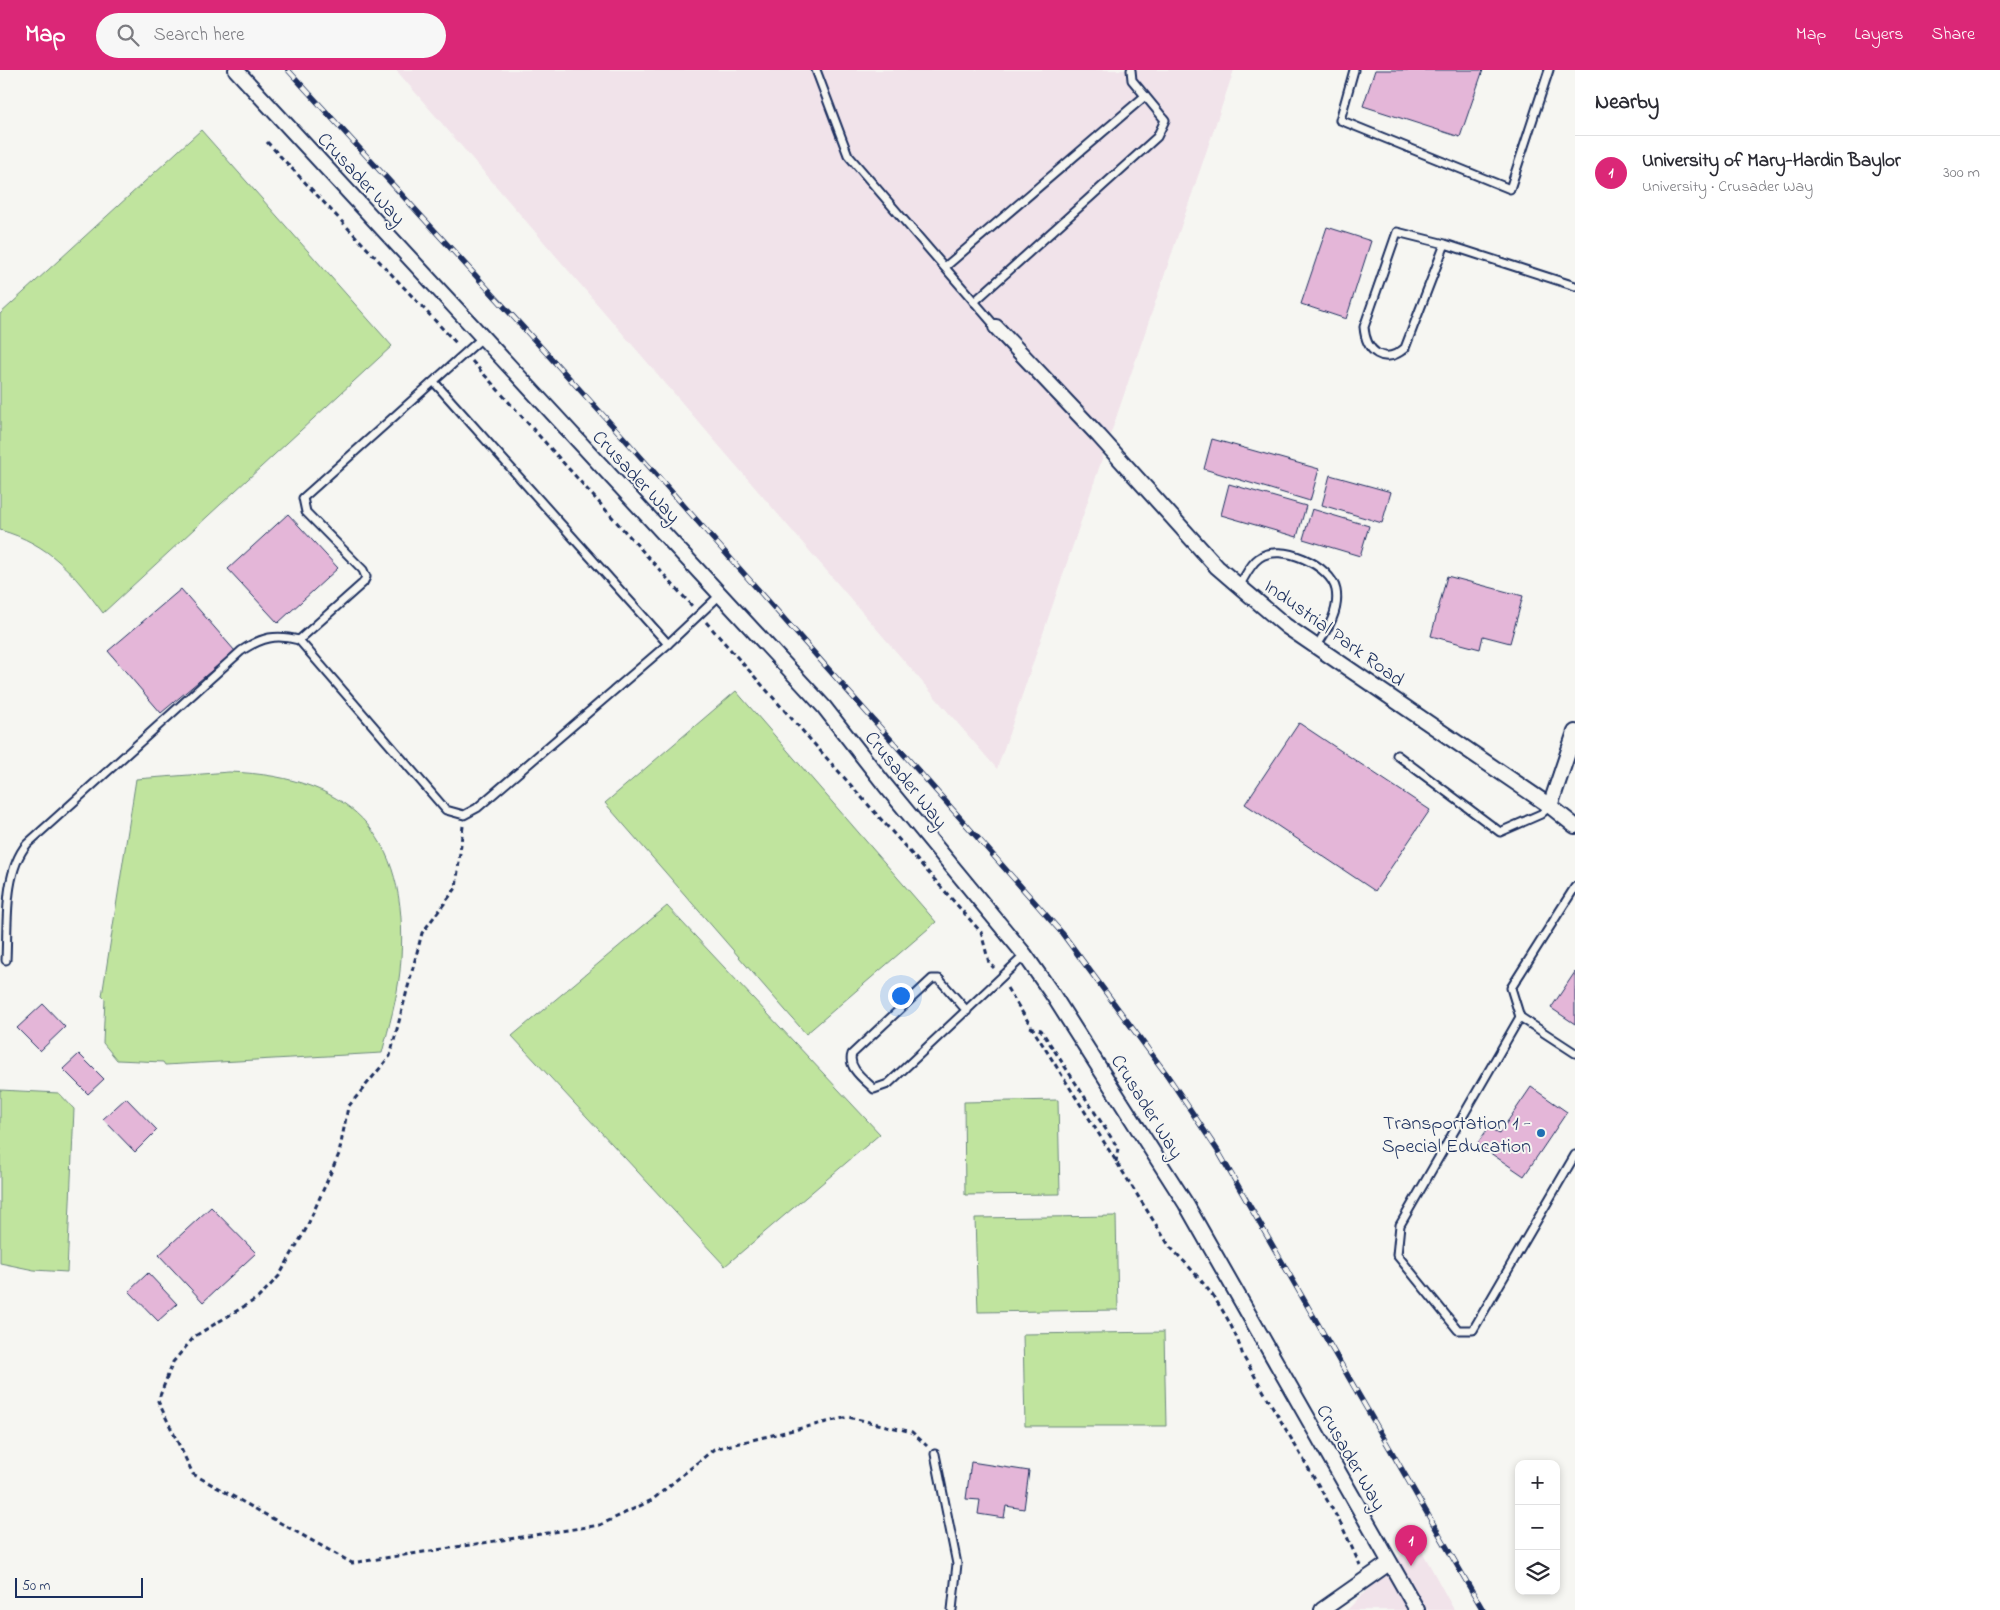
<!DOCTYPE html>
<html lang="en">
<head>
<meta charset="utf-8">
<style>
	:root { --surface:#fff; --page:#f7f7f7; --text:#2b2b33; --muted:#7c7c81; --line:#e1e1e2; --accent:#db2777 }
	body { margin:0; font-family:"Indie Flower",sans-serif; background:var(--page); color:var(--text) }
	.controls { position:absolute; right:15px; bottom:15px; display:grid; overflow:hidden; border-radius:10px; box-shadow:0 2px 8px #0003 }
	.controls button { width:45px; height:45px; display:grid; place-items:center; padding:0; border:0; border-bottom:1px solid var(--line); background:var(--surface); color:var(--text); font:25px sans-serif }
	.scale { position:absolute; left:15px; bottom:12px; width:128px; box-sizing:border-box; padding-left:5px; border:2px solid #1b2f5e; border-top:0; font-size:14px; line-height:18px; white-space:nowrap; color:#1b2f5e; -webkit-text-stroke:4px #f6f6f2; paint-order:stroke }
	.you { position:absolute; left:900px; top:925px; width:18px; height:18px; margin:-12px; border:4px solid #fff; border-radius:50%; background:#1a73e8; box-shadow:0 0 0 8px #1a73e833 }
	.badge { display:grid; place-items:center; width:32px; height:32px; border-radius:50%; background:var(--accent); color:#fff; font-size:16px; font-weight:700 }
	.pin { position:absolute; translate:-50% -41px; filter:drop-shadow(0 1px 2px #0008) }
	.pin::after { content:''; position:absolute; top:26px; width:18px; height:15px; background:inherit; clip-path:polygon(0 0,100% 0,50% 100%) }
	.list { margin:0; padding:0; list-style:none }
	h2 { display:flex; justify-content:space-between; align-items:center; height:65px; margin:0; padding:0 20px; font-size:21px }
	h2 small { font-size:16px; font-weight:400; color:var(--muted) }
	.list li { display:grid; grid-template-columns:32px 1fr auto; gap:15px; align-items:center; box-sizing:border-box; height:75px; padding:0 20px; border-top:1px solid var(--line) }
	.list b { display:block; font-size:19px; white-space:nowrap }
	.list p { margin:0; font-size:16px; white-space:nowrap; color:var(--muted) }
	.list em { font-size:16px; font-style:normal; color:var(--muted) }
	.icon { flex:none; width:28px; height:28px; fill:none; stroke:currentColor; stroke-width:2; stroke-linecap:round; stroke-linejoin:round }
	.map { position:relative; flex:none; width:1575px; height:1540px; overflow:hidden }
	header { display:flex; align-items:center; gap:30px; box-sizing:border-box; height:70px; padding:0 25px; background:var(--accent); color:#fff }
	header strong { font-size:24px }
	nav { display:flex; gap:28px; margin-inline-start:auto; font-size:18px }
	.search { width:350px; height:45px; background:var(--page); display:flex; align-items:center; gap:12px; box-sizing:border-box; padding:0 18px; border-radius:28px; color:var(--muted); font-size:19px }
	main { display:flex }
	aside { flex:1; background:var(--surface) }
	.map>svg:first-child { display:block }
	.built { fill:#f1e3ea }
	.green { fill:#c0e49e; stroke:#6e8a7e }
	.building { fill:#e4b6d8; stroke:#1b2f5e }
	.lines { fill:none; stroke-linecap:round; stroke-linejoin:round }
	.lane-casing { stroke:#1b2f5e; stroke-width:11 }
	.street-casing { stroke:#1b2f5e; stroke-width:18 }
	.path { stroke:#1b2f5e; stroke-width:3; stroke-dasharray:5 4; stroke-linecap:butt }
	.lane { stroke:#f6f6f2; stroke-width:7 }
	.street { stroke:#f6f6f2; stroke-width:14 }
	.rail-casing { stroke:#1b2f5e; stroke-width:5.5 }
	.rail { stroke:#f6f6f2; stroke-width:4; stroke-dasharray:11; stroke-linecap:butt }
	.poi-dot { fill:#1f6fb2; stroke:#f6f6f2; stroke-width:2 }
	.labels { text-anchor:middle; stroke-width:4; stroke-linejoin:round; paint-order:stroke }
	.street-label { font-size:20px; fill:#1b2f5e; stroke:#f6f6f2 }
	.poi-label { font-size:20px; fill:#1b2f5e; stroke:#f6f6f2; text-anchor:end }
</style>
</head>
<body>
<header>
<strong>Map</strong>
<div class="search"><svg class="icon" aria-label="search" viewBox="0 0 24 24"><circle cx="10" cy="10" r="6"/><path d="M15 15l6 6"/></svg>Search here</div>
<nav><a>Map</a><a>Layers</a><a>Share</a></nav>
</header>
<main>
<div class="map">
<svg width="1575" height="1540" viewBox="0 0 1575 1540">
	<rect width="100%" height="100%" fill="#f6f6f2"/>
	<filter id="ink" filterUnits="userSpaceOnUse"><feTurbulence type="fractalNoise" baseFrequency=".02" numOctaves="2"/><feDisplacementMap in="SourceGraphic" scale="10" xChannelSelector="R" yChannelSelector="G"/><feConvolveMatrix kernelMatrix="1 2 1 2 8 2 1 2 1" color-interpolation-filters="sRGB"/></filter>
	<g filter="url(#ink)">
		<g class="built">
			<polygon points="396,0 1234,0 997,699"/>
			<polygon points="1416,1470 1454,1540 1347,1540 1366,1521"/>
		</g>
		<g class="green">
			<path d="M201,60l191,216 -289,267c-30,-40 -53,-69 -103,-83v-216z"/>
			<polygon points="736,621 936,852 806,964 605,733"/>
			<path d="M229,702c130,4 183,71 171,199 -3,28 -11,55 -18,82l-217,12 -2,-3 -46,-2 -14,-17 2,-44 -3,-3 34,-217z"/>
			<polygon points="667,836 880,1064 725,1196 512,966"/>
			<polygon points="0,1020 59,1023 74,1039 67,1202 34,1200 0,1193"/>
			<polygon points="1058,1030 1060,1124 965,1125 964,1032"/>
			<polygon points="1116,1146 1118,1240 978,1242 975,1148"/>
			<polygon points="1164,1262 1166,1356 1025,1356 1023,1264"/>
		</g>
		<g class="building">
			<polygon points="1375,0 1483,0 1460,67 1363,36"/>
			<polygon points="1327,157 1371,171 1346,249 1301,234"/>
			<polygon points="1212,369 1319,399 1310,431 1204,399"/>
			<polygon points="1330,405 1391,422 1382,453 1322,435"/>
			<polygon points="1229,414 1306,436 1297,467 1221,445"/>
			<polygon points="1312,439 1369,456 1360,486 1303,469"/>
			<polygon points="288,444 338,498 278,553 228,499"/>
			<polygon points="1447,506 1523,526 1510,573 1483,566 1480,579 1431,566"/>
			<polygon points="181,519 235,581 161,643 108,581"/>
			<polygon points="1299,653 1430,740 1375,821 1245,734"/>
			<polygon points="1575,902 1575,954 1551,938"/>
			<polygon points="43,934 65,957 40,981 17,958"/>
			<polygon points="79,984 104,1009 88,1024 63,999"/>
			<polygon points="1531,1017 1567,1042 1524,1106 1477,1074 1489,1057 1499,1064"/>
			<polygon points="126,1028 157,1060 135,1082 103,1049"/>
			<polygon points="211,1137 256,1183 203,1232 159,1185"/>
			<polygon points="148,1203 177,1234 158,1251 129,1221"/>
			<polygon points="971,1392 1029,1401 1024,1439 1006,1436 1004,1448 978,1444 980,1430 966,1429"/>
		</g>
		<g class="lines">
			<defs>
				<g id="lane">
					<polyline points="816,0 848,85 996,257"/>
					<polyline points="1354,0 1340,50 1510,119 1549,0"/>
					<path d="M1445,174l-40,104c-21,18 -39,4 -41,-21l33,-95 48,12 130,42"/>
					<polyline points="945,197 1145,26"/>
					<polyline points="974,232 1157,67 1165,50 1132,10 1131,0"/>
					<polyline points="482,268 303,428 306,442 363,500 366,507 363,513 299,570 446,740 464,745 477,738 668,574 720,525"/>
					<polyline points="435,313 668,574"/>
					<path d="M1239,516c6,-9 11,-22 20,-28 21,-16 72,7 77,32 4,21 -9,40 -20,57"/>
					<polyline points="1397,685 1500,762 1541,744 1550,736"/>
					<polyline points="1575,817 1511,918 1520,947 1400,1155 1397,1185 1458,1260 1473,1260 1575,1085"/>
					<path d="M6,890c2,-36 -3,-87 21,-116l214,-193c21,-14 35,-17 58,-11"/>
					<path d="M967,941l-28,-32h-7l-80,75c-5,14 13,26 22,35l14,-5 137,-129"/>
					<polyline points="1520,947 1575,983"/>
					<polyline points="935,1384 957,1494 952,1540"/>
				</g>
				<g id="street">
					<polyline points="236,0 824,637 885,715 1025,885 1053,925 1186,1134 1417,1540"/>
					<polyline points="996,257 1099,366 1217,497 1239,516 1286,556 1550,736 1575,756"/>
					<polyline points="1550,736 1575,662"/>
					<polyline points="1322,1540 1389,1493"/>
				</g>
			</defs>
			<use href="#lane" class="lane-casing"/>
			<use href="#street" class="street-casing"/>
			<g class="path">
				<polyline points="267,72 458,275"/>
				<polyline points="472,291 692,536"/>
				<polyline points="706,552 981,862 989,893 994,898"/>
				<polyline points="463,756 456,818 422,863 390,986 348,1037 339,1084 306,1159 279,1206 258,1228 195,1266 173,1292 158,1331 193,1404 352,1493 600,1455 652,1430 714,1379 848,1347 912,1362 927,1376"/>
				<path d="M1007,918l163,259c32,32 60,65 73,109l98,168 19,41"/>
				<polyline points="1030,957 1041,960 1118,1078 1116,1092"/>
			</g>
			<use href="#lane" class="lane"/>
			<use href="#street" class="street"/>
			<defs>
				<polyline id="rail" points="288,0 623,367 1062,863 1167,1005 1218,1081 1483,1540"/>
			</defs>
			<use href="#rail" class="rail-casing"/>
			<use href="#rail" class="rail"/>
		</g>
	</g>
	<circle class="poi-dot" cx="1541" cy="1063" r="5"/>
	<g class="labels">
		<g class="street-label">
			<text transform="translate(362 108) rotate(47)" y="7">Crusader Way</text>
			<text transform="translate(637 406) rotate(47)" y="7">Crusader Way</text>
			<text transform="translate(1335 562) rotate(36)" y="7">Industrial Park Road</text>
			<text transform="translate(907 709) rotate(51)" y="7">Crusader Way</text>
			<text transform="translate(1148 1036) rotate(58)" y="7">Crusader Way</text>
			<text transform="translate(1352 1387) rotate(60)" y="7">Crusader Way</text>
		</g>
		<g class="poi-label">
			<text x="1531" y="1059">Transportation 1 -<tspan x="1531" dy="23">Special Education</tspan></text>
		</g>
	</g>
</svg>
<div class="controls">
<button>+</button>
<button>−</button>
<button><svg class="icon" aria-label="layers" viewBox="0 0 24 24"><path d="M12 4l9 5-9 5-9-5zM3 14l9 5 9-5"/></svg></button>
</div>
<div class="scale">50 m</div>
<div class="you"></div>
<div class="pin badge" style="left:1411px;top:1496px">1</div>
</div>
<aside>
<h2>Nearby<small></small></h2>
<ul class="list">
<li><span class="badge">1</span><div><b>University of Mary-Hardin Baylor</b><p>University · Crusader Way</p></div><em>300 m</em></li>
</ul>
</aside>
</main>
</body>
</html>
